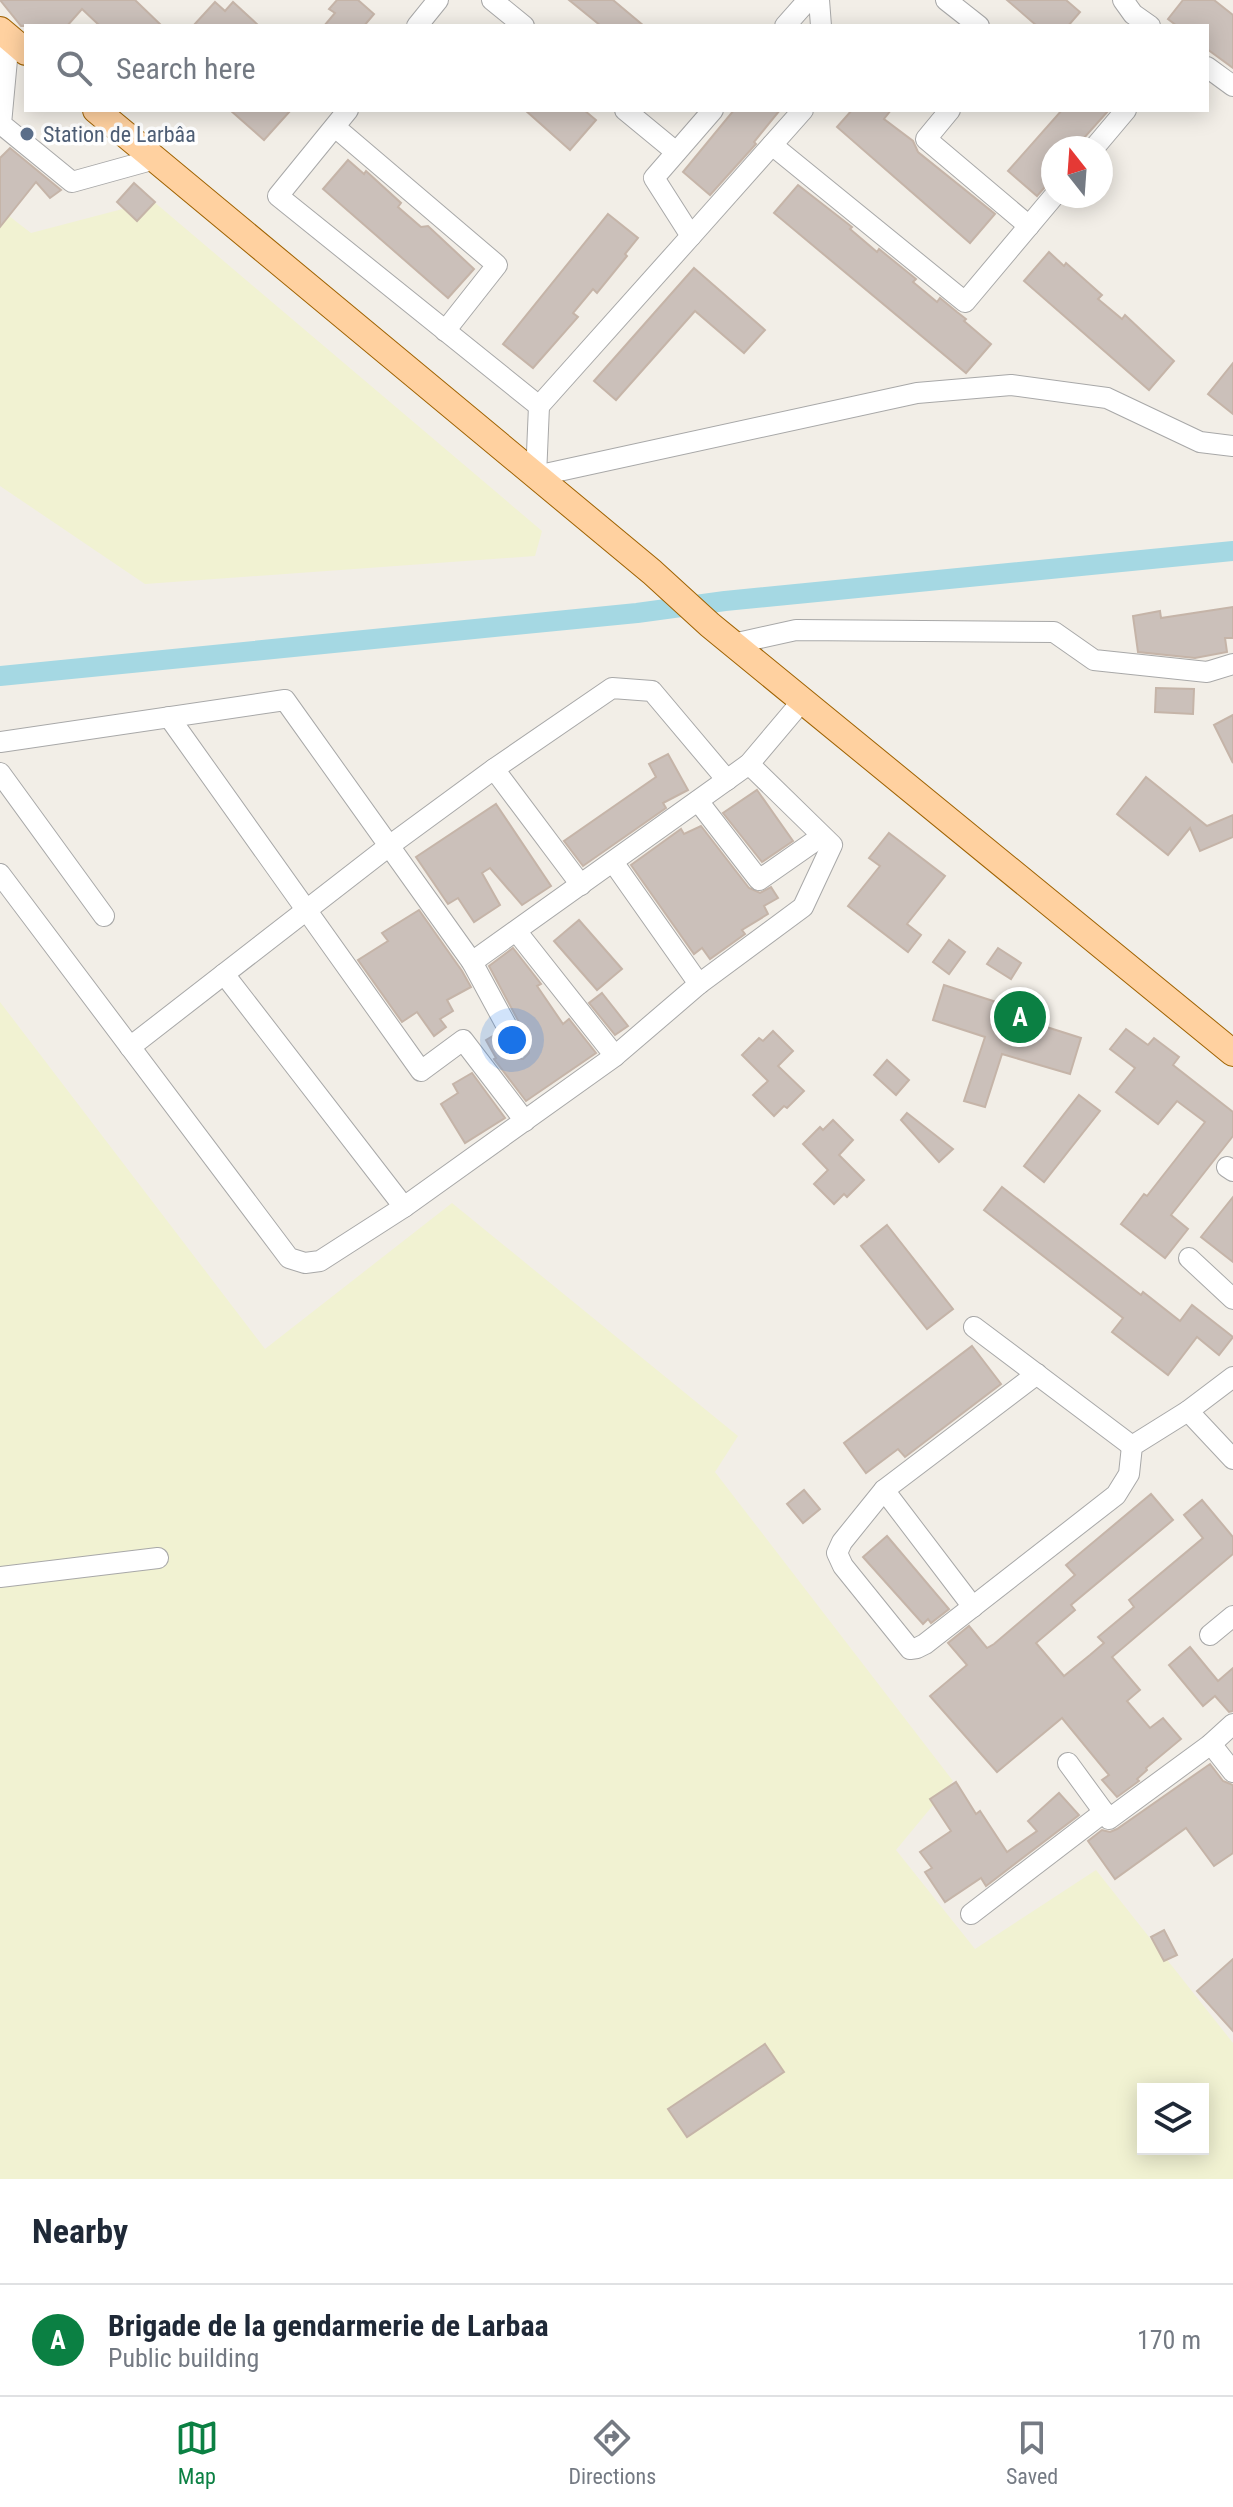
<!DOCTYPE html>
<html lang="en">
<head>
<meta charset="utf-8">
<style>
	:root { --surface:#fff; --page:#f2f2f3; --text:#1f2937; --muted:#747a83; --line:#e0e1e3; --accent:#0b8043 }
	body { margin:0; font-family:"Roboto Condensed",sans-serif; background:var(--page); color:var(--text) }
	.controls { position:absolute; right:24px; bottom:24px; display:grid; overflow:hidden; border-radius:0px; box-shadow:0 4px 20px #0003 }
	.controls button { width:72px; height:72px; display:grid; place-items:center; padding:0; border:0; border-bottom:2px solid var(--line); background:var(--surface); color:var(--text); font:40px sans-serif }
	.compass { position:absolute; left:1041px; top:136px; width:72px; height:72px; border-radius:50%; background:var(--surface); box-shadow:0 4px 20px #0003; rotate:343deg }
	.you { position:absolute; left:512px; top:1040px; width:28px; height:28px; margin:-20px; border:6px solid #fff; border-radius:50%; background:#1a73e8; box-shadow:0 0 0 12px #1a73e833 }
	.badge { display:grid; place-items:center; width:52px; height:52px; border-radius:50%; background:var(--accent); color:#fff; font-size:26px; font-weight:700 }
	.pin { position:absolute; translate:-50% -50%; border:4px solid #fff; box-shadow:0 2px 8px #0006 }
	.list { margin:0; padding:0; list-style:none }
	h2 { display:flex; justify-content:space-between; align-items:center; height:104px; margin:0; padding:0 32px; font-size:34px }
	h2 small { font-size:26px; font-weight:400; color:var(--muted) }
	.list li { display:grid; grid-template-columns:52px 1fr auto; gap:24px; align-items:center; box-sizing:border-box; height:112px; padding:0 32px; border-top:2px solid var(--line) }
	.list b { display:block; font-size:30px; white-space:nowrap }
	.list p { margin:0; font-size:26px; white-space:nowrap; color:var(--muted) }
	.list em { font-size:26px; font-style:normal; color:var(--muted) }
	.icon { flex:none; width:44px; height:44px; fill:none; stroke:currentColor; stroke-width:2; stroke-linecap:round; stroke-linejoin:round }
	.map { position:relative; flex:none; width:1233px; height:2179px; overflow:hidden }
	.search { position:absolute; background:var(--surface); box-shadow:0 4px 20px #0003; left:24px; right:24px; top:24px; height:88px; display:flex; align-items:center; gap:20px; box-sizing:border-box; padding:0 28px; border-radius:0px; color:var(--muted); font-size:30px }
	.sheet { height:216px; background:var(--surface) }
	nav { display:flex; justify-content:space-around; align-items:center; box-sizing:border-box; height:112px; border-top:2px solid var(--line); background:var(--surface); font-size:22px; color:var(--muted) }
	nav a { display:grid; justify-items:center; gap:4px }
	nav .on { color:var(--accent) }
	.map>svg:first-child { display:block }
	.farmland { fill:#f1f2d2; fill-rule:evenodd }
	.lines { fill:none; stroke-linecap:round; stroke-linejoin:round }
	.canal { stroke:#a5d8e3; stroke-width:20 }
	.building { fill:#cbc0ba; stroke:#c5b4a8; stroke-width:2 }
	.minor-casing { stroke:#a8a8a8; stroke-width:22 }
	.major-casing { stroke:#9f6200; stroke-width:28 }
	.minor { stroke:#fff; stroke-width:20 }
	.major { stroke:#ffd1a0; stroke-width:26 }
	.service-dot { fill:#5c6f8a; stroke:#fff; stroke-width:3 }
	.labels { text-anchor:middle; stroke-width:7; stroke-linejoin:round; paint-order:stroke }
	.service-label { font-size:22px; fill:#4e5e75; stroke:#fff; text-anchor:start }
</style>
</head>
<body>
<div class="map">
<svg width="1233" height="2179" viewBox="0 0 1233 2179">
	<rect width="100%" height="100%" fill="#f2eee7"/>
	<g class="farmland">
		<polygon points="153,201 542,531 535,556 145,584 0,486 0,209 31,233"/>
		<path d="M0,1002l265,347 187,-146 286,233 -23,36 238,309 -57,69 79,99 121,-79 137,173v136h-1233zM1143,2089h60v60h-60z"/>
	</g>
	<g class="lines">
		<polyline class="canal" points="0,676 637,613 725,601 1233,551"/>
	</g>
	<g class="building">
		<polygon points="0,0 135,0 162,26 100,26 82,9 67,26 21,26"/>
		<polygon points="337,0 358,0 374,14 364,26 324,26 335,13 329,9"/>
		<polygon points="569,0 613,0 644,26 601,26"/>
		<polygon points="1007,0 1066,0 1080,12 1068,26 1037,26"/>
		<polygon points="1183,0 1214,0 1233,15 1233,68 1207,49 1207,26 1177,26 1168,19"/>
		<polygon points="215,2 225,11 233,2 259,26 193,26"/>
		<polygon points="230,110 291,110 264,140"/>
		<polygon points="525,110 584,110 596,120 570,150"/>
		<polygon points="734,110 780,110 754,142 756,144 710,195 683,172"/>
		<polygon points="852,110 891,110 884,119 913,141 918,152 995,214 970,243 837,127"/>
		<polygon points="1062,110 1109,110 1075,148 1053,148 1053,178 1037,196 1008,171"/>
		<polygon points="10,148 61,190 50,198 36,182 0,227 0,158"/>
		<polygon points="348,160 364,174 366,171 401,203 398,207 421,227 428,226 474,269 448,298 323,189"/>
		<polygon points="134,183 155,202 137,221 117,202"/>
		<polygon points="798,185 852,227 850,229 877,252 879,249 916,279 913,282 937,302 940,298 957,312 966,319 964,321 991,344 966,373 774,213"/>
		<polygon points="608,214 638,238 625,254 627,256 597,293 593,289 573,313 578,317 533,368 503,344"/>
		<polygon points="1049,252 1064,266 1066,263 1102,295 1098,299 1122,319 1125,315 1174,361 1149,390 1024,281"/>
		<polygon points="694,268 765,330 744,353 695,311 616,400 594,381"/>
		<polygon points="1233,363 1233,414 1208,394"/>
		<polygon points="1233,607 1233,638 1225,638 1227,652 1195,658 1138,652 1133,616 1160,611 1161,618"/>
		<polygon points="1156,688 1194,689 1193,714 1155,712"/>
		<polygon points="1233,715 1233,763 1214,725"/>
		<polygon points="668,754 688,790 663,803 666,808 583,866 564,841 656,777 649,764"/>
		<polygon points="1146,777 1207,826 1233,815 1233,837 1200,851 1190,828 1168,855 1117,814"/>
		<polygon points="757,790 793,841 762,862 723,813"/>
		<polygon points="496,804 551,886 522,905 490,868 482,873 500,905 474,922 458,898 448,904 416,857"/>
		<polygon points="701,826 749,888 760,893 771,887 778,898 764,906 768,914 742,930 745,934 710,959 702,948 694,954 631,865 681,829 684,834"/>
		<polygon points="889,833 945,876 907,924 921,935 908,952 848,906 880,866 869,858"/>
		<polygon points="419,910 462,971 471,987 447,1000 453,1011 440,1019 446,1027 434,1036 417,1012 402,1022 358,960 388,941 382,933"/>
		<polygon points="579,920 622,969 597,990 554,941"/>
		<polygon points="949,940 965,952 949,974 933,962"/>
		<polygon points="513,948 541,984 537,986 563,1024 569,1019 596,1053 526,1101 494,1059 496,1058 486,1040 496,1034 512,1058 523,1059 529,1053 529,1041 489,966"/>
		<polygon points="998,948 1021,963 1011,979 987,964"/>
		<polygon points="944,985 1036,1015 1034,1023 1081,1038 1070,1074 1002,1054 985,1107 964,1101 985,1037 933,1020"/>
		<polygon points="602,993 628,1026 615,1035 589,1003"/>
		<polygon points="1126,1029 1148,1045 1154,1038 1179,1057 1173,1065 1233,1112 1233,1136 1171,1215 1188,1229 1165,1258 1121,1224 1144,1194 1147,1196 1205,1122 1177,1101 1158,1124 1116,1092 1135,1068 1110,1049"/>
		<polygon points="773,1031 793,1051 778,1066 804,1091 787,1108 784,1106 774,1116 753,1095 768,1081 742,1055 759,1038 763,1041"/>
		<polygon points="887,1060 909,1080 896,1095 874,1075"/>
		<polygon points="472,1073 505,1118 465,1143 441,1104 458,1093 453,1084"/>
		<polygon points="1079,1095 1100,1111 1044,1182 1024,1166"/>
		<polygon points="907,1113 953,1149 939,1162 901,1120"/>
		<polygon points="833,1120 853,1140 839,1155 864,1180 847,1197 844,1194 834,1204 814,1184 828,1170 803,1144 820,1127 823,1130"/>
		<polygon points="1002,1187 1141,1295 1143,1292 1180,1321 1192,1305 1233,1337 1219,1355 1197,1337 1168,1375 1112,1332 1123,1318 984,1210"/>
		<polygon points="1233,1197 1233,1262 1201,1237"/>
		<polygon points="887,1225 953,1309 927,1329 861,1246"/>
		<polygon points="972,1346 1001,1384 905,1457 898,1449 866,1473 844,1443"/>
		<polygon points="804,1490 820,1509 803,1523 787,1504"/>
		<polygon points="1151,1494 1173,1520 1071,1605 1075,1610 1036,1643 1064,1676 1090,1655 1104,1643 1098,1637 1134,1607 1129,1600 1203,1538 1184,1515 1202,1500 1233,1537 1233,1554 1112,1657 1140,1690 1127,1701 1150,1728 1163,1718 1181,1739 1146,1768 1147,1770 1137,1779 1139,1781 1117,1797 1102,1780 1109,1775 1062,1718 997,1772 930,1696 967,1665 948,1643 969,1626 987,1648 994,1644 1075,1575 1066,1565"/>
		<polygon points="887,1536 949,1609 931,1623 928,1619 923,1624 863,1557"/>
		<polygon points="1190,1647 1218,1681 1233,1668 1233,1711 1229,1712 1215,1696 1203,1706 1169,1665"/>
		<polygon points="1210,1764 1223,1781 1233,1785 1233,1853 1214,1866 1186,1828 1115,1879 1088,1841 1102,1830 1110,1832 1117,1829"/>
		<polygon points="956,1782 976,1814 980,1811 1007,1852 1037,1831 1028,1821 1059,1793 1079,1815 986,1886 981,1878 945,1902 925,1872 932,1868 920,1852 951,1831 930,1799"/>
		<polygon points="1164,1930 1177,1955 1164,1961 1151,1937"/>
		<polygon points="1233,1959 1233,2031 1197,1991"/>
		<polygon points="765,2044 784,2072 687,2137 668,2109"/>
	</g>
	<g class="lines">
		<defs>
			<g id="minor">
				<polyline points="492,0 524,26"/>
				<polyline points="819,0 821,26"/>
				<polyline points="946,0 979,26"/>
				<polyline points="1123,0 1133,14 1150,26"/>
				<polyline points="417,26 438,0"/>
				<polyline points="785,26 808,0"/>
				<polyline points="9,38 1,124 72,182 155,159"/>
				<polyline points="1207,67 1233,86"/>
				<polyline points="348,110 278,196 539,406 691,236 654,178 713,110"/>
				<polyline points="625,110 676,152"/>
				<polyline points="950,110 926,139 1029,226"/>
				<polyline points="335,127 497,265 445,331"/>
				<polyline points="772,145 965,302 1054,196"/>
				<polyline points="1094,148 1126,110"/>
				<polyline points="691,236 803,110"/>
				<polyline points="539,406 536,476 917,393 1011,385 1107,398 1200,442 1233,446"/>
				<polyline points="733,644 796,630 1054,632 1094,660 1207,672 1233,664"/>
				<polyline points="169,717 421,1071 463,1040 525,1121"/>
				<polyline points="0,742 285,700 472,962 518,1047"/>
				<polyline points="494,769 581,885"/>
				<polyline points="0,773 104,916"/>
				<polyline points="698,801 759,880 822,836"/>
				<polyline points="613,862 699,984"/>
				<polyline points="0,874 289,1258 305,1263 320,1261 404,1207 615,1056 699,984 803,907 832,845 749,764"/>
				<polyline points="517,932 615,1056"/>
				<polyline points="472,962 749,764 803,700"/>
				<polyline points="224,974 404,1207"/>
				<polyline points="130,1047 389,846 494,769 612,688 652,691 727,780"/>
				<polyline points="1227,1167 1233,1171"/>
				<polyline points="1189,1258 1233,1299"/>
				<polyline points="974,1327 1132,1446"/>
				<polyline points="1037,1374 884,1490 842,1542 837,1553 843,1566 910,1649 917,1648 925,1644 1116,1495 1129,1474 1132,1446 1188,1411"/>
				<polyline points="1233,1377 1188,1411 1233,1459"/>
				<polyline points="884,1490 973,1607"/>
				<polyline points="0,1577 158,1558"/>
				<polyline points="1210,1635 1233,1616"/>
				<polyline points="1211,1744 1233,1772"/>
				<polyline points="1068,1763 1109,1819 1211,1744 1233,1724"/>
				<polyline points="971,1914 1104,1812"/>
			</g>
			<g id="major">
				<polyline points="0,30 26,52"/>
				<polyline points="96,110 652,572 710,625 1233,1053"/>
			</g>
		</defs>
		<use href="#minor" class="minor-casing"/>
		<use href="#major" class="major-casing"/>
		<use href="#minor" class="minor"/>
		<use href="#major" class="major"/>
	</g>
	<circle class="service-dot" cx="27" cy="134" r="8"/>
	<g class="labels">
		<g class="service-label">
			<text x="43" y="142">Station de Larbâa</text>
		</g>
	</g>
</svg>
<div class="controls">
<button><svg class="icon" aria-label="layers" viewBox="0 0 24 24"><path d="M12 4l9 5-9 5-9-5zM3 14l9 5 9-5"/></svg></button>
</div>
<svg class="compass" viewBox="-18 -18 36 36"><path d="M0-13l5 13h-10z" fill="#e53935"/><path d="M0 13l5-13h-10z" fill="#747a83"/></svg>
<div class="you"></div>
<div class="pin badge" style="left:1020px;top:1017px">A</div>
<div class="search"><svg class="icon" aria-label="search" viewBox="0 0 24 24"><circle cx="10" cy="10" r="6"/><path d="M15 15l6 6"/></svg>Search here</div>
</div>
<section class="sheet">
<h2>Nearby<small></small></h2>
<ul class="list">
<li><span class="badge">A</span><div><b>Brigade de la gendarmerie de Larbaa</b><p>Public building</p></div><em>170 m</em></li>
</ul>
</section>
<nav>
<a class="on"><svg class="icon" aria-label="map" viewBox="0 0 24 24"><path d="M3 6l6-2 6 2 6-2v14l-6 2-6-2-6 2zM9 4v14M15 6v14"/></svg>Map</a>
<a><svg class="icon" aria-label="directions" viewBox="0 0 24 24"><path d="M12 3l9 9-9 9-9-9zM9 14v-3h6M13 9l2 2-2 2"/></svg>Directions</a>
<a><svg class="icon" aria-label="saved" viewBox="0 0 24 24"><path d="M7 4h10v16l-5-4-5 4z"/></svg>Saved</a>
</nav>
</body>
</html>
